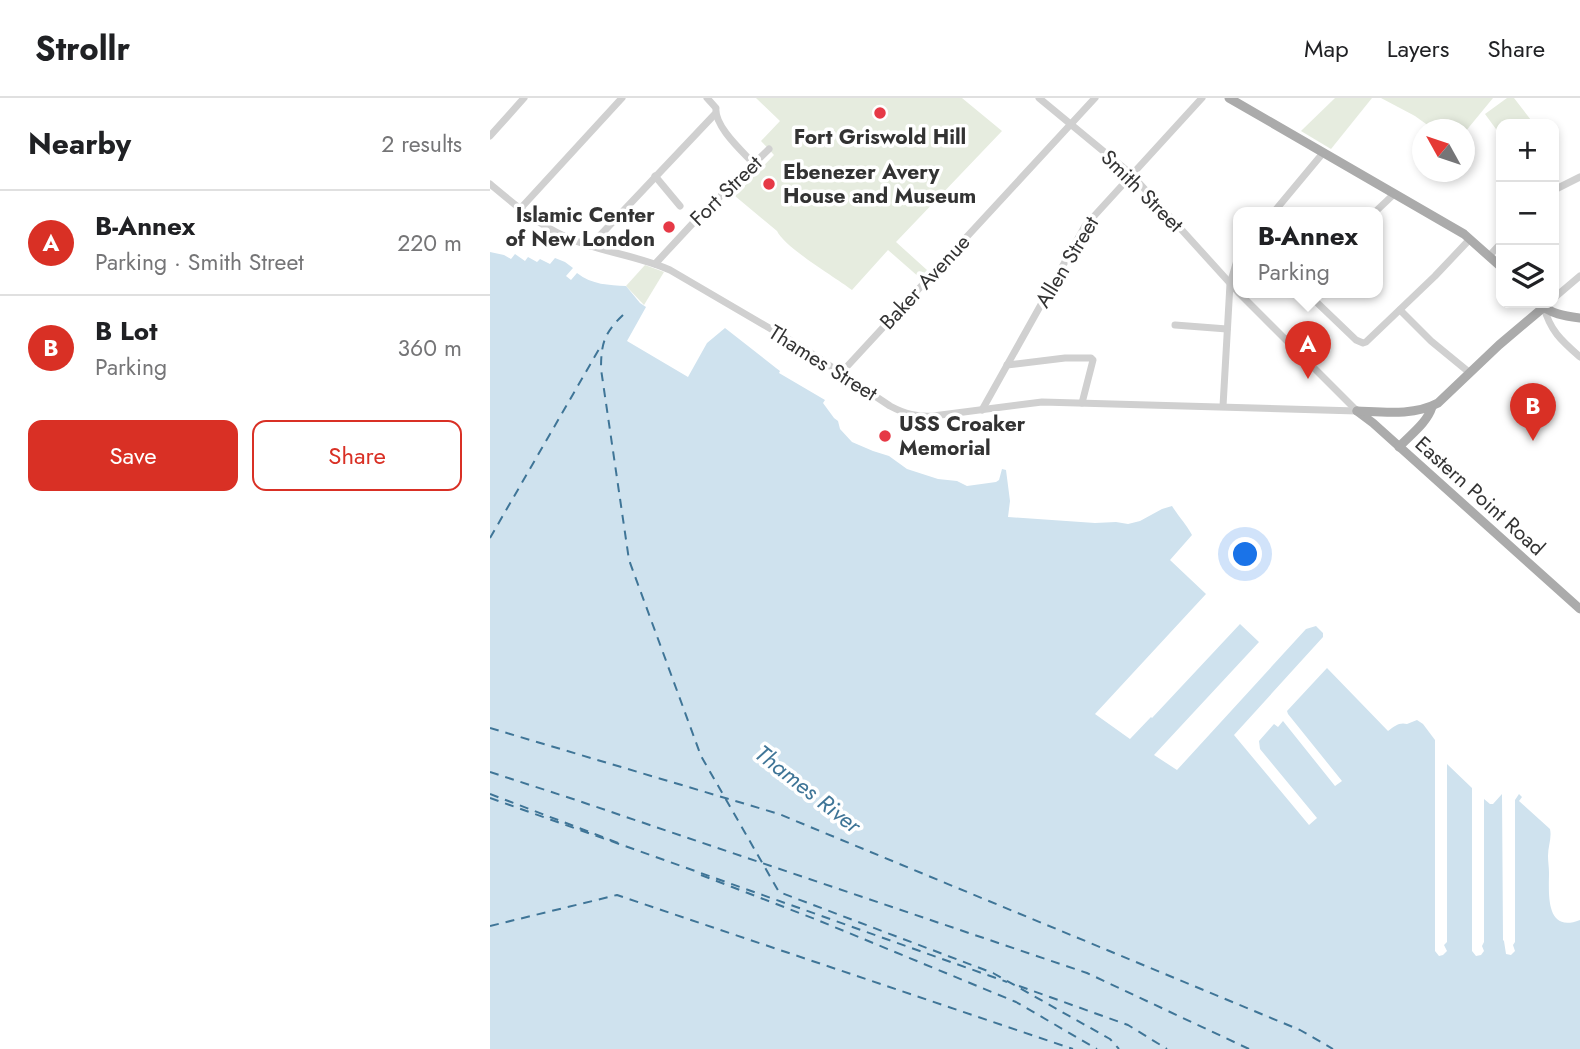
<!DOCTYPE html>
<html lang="en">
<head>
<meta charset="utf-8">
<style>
	:root { --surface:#fff; --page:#f6f6f6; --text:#202124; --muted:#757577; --line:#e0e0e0; --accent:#d93025 }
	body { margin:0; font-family:Jost,sans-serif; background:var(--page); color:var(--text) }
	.controls { position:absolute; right:21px; top:21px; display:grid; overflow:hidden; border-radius:14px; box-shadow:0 4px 10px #0003 }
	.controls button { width:63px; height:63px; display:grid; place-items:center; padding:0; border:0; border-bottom:2px solid var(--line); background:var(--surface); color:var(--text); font:35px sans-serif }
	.compass { position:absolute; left:922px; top:21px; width:63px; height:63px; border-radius:50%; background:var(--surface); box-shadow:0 4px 10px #0003; rotate:310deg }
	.you { position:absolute; left:756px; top:457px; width:24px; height:24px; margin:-18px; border:5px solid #fff; border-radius:50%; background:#1a73e8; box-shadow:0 0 0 10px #1a73e833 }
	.badge { display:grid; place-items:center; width:46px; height:46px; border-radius:50%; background:var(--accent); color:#fff; font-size:23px; font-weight:700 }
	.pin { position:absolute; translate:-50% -58px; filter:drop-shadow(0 2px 4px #0008) }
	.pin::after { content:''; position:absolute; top:37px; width:24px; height:21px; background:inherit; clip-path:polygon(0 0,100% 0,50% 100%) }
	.popup { position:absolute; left:743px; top:109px; width:150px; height:91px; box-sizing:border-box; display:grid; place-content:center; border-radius:14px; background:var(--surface); filter:drop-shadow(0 2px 5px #0005); font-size:23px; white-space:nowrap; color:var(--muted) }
	.popup b { font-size:26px; color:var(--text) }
	.popup::after { content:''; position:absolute; left:50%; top:100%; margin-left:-14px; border:14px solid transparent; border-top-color:var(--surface) }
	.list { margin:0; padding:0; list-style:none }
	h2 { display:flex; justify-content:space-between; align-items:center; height:91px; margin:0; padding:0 28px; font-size:30px }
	h2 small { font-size:23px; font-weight:400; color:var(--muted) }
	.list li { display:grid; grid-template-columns:46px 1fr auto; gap:21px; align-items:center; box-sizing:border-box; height:105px; padding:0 28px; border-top:2px solid var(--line) }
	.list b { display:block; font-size:26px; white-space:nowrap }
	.list p { margin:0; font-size:23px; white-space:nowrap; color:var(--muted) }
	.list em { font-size:23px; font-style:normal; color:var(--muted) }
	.actions { display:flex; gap:14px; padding:21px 28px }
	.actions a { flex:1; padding:16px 0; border:2px solid var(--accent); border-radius:14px; text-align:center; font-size:24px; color:var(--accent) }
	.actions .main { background:var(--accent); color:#fff }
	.icon { flex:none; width:38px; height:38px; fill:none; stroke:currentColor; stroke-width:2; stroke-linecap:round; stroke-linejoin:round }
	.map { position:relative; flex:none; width:1090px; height:951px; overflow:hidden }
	header { display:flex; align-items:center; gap:42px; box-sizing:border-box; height:98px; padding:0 35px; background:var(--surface); border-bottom:2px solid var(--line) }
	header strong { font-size:33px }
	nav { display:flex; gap:38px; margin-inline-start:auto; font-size:24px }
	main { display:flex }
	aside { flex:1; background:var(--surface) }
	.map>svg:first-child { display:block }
	.green { fill:#e6ecdf }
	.water { fill:#cfe2ee }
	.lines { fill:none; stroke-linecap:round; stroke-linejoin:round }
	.ferry { stroke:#3f7597; stroke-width:2; stroke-dasharray:9 7; stroke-linecap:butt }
	.minor { stroke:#d0d0d0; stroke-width:7 }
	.major { stroke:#ababab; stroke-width:9 }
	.poi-dot { fill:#e63946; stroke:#fff; stroke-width:2.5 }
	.labels { text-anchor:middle; stroke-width:7; stroke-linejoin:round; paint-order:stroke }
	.poi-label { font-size:21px; font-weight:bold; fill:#333; stroke:#fff; text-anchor:start }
	.street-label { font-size:21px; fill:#333; stroke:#fff }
	.water-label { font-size:23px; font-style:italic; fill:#3f7597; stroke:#fff }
</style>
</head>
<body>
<header>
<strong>Strollr</strong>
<nav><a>Map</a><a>Layers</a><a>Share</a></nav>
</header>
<main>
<aside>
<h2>Nearby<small>2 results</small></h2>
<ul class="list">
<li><span class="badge">A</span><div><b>B-Annex</b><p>Parking · Smith Street</p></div><em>220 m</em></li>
<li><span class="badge">B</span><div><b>B Lot</b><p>Parking</p></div><em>360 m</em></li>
</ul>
<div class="actions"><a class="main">Save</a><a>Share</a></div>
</aside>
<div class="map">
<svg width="1090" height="951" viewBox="0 0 1090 951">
	<rect width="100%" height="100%" fill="#fff"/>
	<g class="green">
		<path d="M266,0h206l40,33 -106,111 31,28 -7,8 -32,-28 -36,40c-17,-13 -67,-42 -75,-59l-42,-35 39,-41 -13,-14 19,-20z"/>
		<polygon points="845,0 882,0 841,51 811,33"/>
		<polygon points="891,0 1003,0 975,34 974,32 943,31 925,18"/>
		<polygon points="1017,0 1024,0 1044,26 1011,26 1011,38 995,16"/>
		<polygon points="155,167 174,174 154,207 136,188"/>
	</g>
	<path class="water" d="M0,154l14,3 7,4 4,-5 10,7 3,-4 9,5 3,-3 10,5 5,-6 10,4 8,6 -7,8 5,4 6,-7c15,12 32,12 49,13l14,17 6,4 -19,34 61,36 19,-34 18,-15 51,40 4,3 -1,2 46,27 -2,3 11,15 4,3 2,8 12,13 21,9 16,5 18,13 31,10 19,2 10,5 29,-4 3,-2 3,-11 4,1 4,31 -2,16 87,6 21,-1 12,2 12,-3 22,-12 10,-3c7,11 14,18 20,29l-22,25 36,34 -111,120 35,25 21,-22 1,1 88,-94 19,18 -105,113 23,15 129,-141 10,-3 7,7v4l-89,98 75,90 8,-7 -57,-69 -1,-8 15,-17 4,3 5,-6 52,65 7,-5 -54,-67 -1,-3 40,-43 61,63c7,-5 11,-9 19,-7l10,-4 6,4 12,16v211l4,5 4,-1 4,-4 -3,-6 3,-3v-178l25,24v163l4,5 5,-1 3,-4 -2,-5 2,-4v-143l6,5h3l9,-10 1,146 1,1 2,13 5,1 4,-4 -2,-6 2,-3v-142l4,-6 3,3 -3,4 31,28c2,9 -2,17 -2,27 0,6 1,11 1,17 0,20 -4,61 31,47v129h-1090z"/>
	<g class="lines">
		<g class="ferry">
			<path d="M133,217c-19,18 -22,29 -22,54l28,191 72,196 78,136 214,81 117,66 9,10"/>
			<polyline points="0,440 112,246"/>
			<polyline points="0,630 289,716 810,932 843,951"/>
			<polyline points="0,674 83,701 597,875 759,951"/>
			<polyline points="0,696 131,746"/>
			<polyline points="0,700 517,884"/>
			<polyline points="211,777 325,821 526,904 607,951"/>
			<polyline points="0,828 127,797 583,951"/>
			<polyline points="529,888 638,927 677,951"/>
		</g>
		<g class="minor">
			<path d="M217,0l9,10c-2,18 26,43 38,56"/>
			<polyline points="549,0 641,76 748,194"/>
			<polyline points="0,38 34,0"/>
			<polyline points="165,78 190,108"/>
			<path d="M0,86c24,20 47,40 76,53 33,15 71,18 104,33l130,76 90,60c15,8 27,11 43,10l109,-14 315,9"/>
			<polyline points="1064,92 1090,79"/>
			<polyline points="30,111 132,0"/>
			<polyline points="783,115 833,55"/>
			<polyline points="884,115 903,97"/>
			<polyline points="100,148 225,16"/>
			<polyline points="999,158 1011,145"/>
			<polyline points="165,166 204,124 279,51"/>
			<polyline points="749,195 867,313"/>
			<polyline points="817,195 866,242 873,245 876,244 945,178 980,141"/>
			<polyline points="1064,200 1090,178"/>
			<path d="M1059,205l-5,4c6,24 18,34 36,50"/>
			<polyline points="910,212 941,243 980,275"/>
			<polyline points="685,227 737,231"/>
			<polyline points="517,267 575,260 601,260 603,262 602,266 592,305"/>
			<polyline points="351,275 605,0"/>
			<polyline points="733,308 740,186 748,159"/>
			<polyline points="492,312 595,128 712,0"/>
		</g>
		<g class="major">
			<polyline points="739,0 974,136 1011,169"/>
			<path d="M1049,205c11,11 26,13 41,15"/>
			<polyline points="867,313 883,325 1090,511"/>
			<path d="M867,313c26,1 57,5 81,-8l61,-58 45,-38"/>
			<path d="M909,349c11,-12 28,-24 33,-40"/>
		</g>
	</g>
	<g class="poi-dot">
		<circle cx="390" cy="15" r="7"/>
		<circle cx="279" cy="86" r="7"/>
		<circle cx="179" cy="129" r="7"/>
		<circle cx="395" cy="338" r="7"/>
	</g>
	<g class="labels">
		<g class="poi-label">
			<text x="390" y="46" text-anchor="middle">Fort Griswold Hill</text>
			<text x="293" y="81">Ebenezer Avery<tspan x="293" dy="24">House and Museum</tspan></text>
			<text x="165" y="124" text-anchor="end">Islamic Center<tspan x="165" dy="24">of New London</tspan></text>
			<text x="409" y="333">USS Croaker<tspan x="409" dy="24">Memorial</tspan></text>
		</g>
		<g class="street-label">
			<text transform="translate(236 93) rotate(-44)" y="7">Fort Street</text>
			<text transform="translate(652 93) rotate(45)" y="7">Smith Street</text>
			<text transform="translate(577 164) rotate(-59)" y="7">Allen Street</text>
			<text transform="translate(435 184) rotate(-47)" y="7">Baker Avenue</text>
			<text transform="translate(333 265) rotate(32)" y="7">Thames Street</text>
			<text transform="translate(990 398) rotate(42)" y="7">Eastern Point Road</text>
		</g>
		<g class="water-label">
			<text transform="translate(318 691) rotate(38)" y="8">Thames River</text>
		</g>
	</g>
</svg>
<div class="controls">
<button>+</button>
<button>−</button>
<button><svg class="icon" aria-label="layers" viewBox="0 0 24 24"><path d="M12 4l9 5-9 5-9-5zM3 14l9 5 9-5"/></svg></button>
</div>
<svg class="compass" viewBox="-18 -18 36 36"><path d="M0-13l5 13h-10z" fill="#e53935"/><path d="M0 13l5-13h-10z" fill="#757577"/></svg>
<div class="you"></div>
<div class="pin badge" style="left:818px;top:281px">A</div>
<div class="popup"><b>B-Annex</b>Parking</div>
<div class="pin badge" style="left:1043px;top:343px">B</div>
</div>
</main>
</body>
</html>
